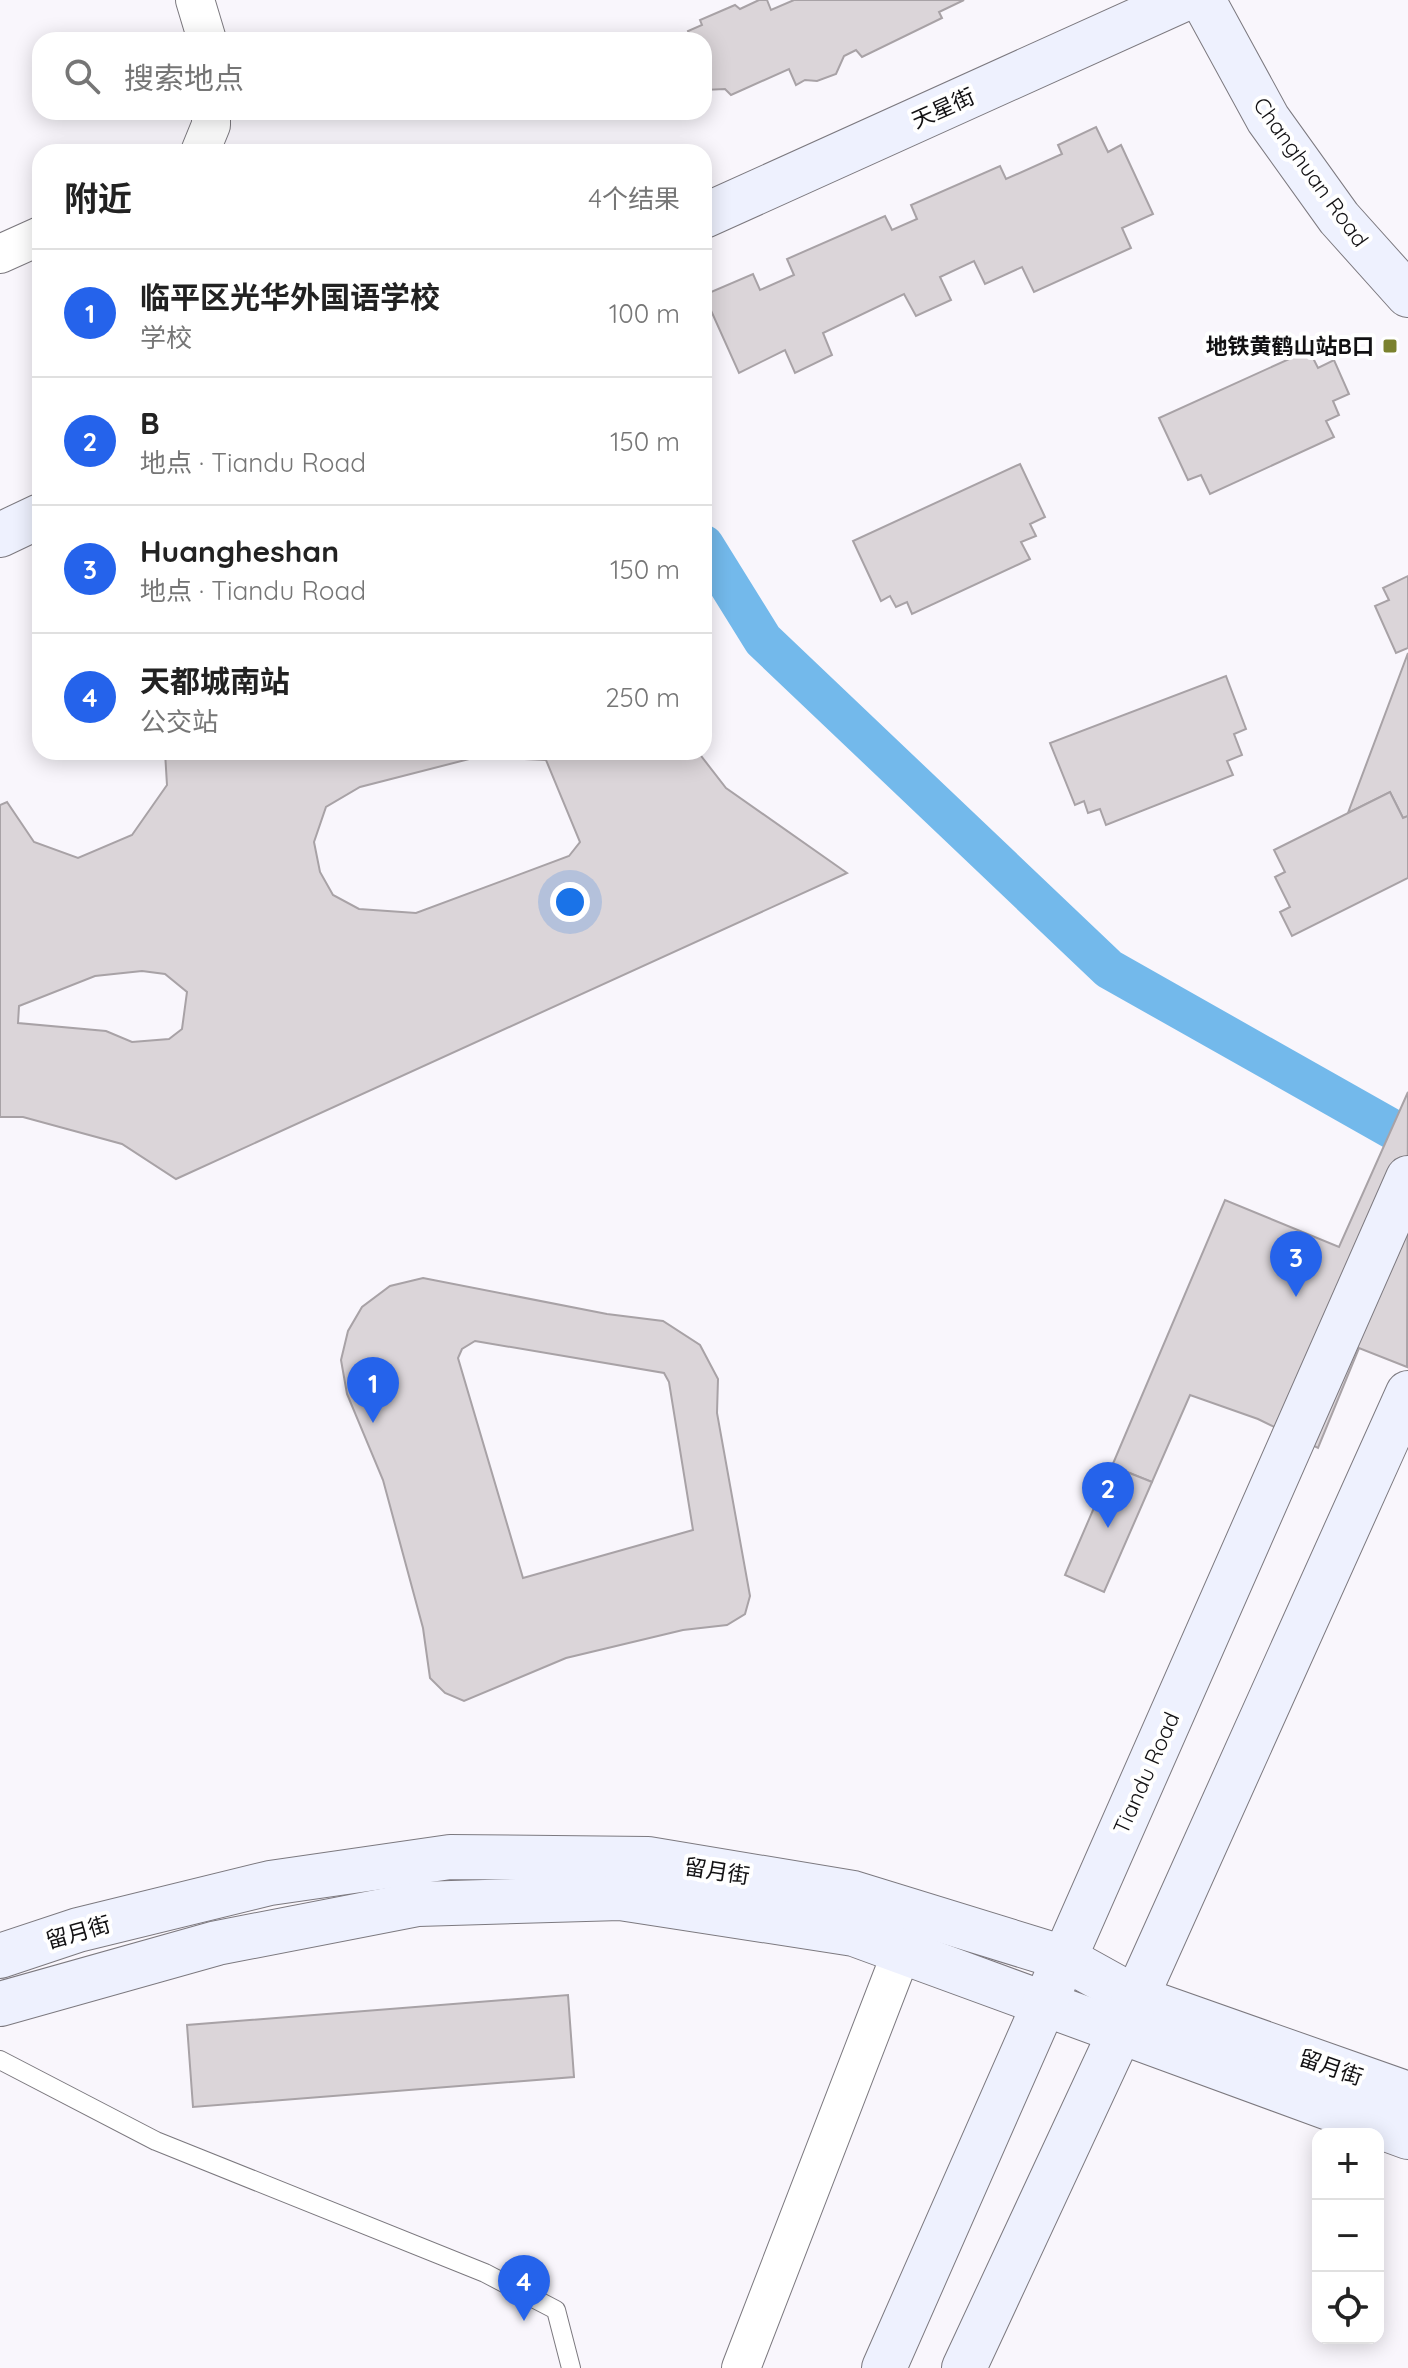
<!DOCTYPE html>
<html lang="zh">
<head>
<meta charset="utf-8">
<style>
	:root { --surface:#fff; --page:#f6f6f6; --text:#222; --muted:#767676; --line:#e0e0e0; --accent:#2563eb }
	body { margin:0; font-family:Quicksand,"Noto Sans SC",sans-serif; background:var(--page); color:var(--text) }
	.controls { position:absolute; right:24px; bottom:24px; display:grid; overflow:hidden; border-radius:16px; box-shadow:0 4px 20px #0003 }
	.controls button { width:72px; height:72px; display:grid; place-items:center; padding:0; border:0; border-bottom:2px solid var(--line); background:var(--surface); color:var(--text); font:40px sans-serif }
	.you { position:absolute; left:570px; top:902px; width:28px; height:28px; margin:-20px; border:6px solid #fff; border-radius:50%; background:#1a73e8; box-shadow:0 0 0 12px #1a73e833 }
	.badge { display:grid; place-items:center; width:52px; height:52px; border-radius:50%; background:var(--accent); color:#fff; font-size:26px; font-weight:700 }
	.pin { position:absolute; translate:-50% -66px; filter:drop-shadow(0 2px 4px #0008) }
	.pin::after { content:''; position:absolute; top:42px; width:28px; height:24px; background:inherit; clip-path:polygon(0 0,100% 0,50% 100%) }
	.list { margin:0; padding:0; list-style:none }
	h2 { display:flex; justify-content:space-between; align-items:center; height:104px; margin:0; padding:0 32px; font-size:34px }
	h2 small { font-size:26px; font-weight:400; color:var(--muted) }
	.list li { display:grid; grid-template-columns:52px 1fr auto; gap:24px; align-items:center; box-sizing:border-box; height:128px; padding:0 32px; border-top:2px solid var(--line) }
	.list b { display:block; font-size:30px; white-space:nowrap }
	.list p { margin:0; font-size:26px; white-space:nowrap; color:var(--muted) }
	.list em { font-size:26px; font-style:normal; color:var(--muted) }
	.icon { flex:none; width:44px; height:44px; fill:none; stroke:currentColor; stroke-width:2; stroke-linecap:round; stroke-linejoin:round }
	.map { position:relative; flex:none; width:1408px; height:2368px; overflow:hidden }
	.search { position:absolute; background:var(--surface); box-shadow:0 4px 20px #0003; left:32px; top:32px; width:680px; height:88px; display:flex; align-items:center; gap:20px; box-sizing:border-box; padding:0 28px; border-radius:24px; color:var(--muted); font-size:30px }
	.panel { position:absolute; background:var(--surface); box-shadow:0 4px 20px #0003; left:32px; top:144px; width:680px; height:616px; border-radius:24px }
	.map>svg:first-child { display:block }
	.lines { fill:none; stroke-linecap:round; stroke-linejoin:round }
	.canal { stroke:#73b9eb; stroke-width:40 }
	.building { fill:#dbd5d9; stroke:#a8a2a6; stroke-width:2; fill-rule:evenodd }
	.lane-casing { stroke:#7c797f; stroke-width:20 }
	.street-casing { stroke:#7c797f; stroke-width:40 }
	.secondary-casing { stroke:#7c797f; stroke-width:46 }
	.lane { stroke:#fff; stroke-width:18 }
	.street { stroke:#fff; stroke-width:38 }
	.secondary { stroke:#eef1fe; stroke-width:44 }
	.poi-dot { fill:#7b822e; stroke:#fff; stroke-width:3 }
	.labels { text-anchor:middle; stroke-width:8; stroke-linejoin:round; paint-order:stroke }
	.street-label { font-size:22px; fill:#121113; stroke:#fff }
	.poi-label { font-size:22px; font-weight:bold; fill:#121113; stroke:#fff; text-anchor:end }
</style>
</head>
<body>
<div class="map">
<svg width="1408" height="2368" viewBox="0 0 1408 2368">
	<rect width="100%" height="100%" fill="#f9f6fc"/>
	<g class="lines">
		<polyline class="canal" points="704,545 763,640 1109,969 1408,1138"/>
	</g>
	<g class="building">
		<polygon points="759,0 767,0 771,10 794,0 964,0 939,12 942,18 862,57 856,50 844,56 836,74 817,81 805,80 796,85 789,69 731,95 725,89 704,90 704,40 685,40 690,37 688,31 702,25 700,20 735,5 740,9"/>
		<polygon points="1096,127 1108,152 1121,145 1153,214 1122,228 1131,248 1034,292 1022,267 985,284 974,261 940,277 951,300 916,316 904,294 823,333 832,355 795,373 785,350 739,373 704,295 753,274 760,290 794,275 787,259 885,216 892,230 917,219 911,205 1000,166 1006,179 1062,154 1058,145"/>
		<polygon points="1309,350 1318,368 1334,360 1349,394 1333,401 1339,415 1326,421 1334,437 1210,494 1201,475 1188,480 1159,418"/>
		<polygon points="1020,464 1045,517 1030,524 1036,536 1021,542 1030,559 912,614 907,602 896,607 890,596 881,601 853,541"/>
		<polygon points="1408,576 1408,648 1396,653 1375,606 1389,600 1383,588"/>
		<polygon points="1408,653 1408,816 1403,818 1390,792 1348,813"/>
		<polygon points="1226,676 1246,729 1234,734 1242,755 1227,761 1233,775 1106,825 1100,809 1088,813 1084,801 1075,805 1050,743"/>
		<path d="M165,752h533l28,36 121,85 -671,306 -54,-35 -99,-27h-23v-312l7,-3 27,40 44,16 54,-23 35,-50zM477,757l69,3 34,82 -11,14 -153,57 -57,-4 -26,-14 -13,-23 -6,-30 12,-35 34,-20zM142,971l23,3 22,18 -5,37 -13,10 -37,3 -26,-11 -88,-8 1,-17 76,-30z"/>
		<polygon points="1390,792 1403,818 1408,816 1408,878 1292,936 1280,912 1290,907 1275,877 1285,872 1274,850"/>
		<polygon points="1408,1092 1407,1367 1359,1348 1318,1448 1258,1419 1190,1395 1152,1482 1112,1466 1225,1200 1339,1247"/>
		<path d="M423,1278l184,36 56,7 37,24 18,34 -1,34 33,183 -5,18 -18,11 -44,5 -117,28 -102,43 -19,-8 -15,-15 -7,-50 -40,-148 -36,-86 -6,-34 7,-29 14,-24 28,-21zM475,1341l189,32 5,9 24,148 -170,48 -65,-220 4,-9z"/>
		<polygon points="1112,1466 1152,1482 1104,1592 1065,1575"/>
		<polygon points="568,1995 574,2077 193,2107 187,2025"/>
	</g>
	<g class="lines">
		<defs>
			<polyline id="lane" points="0,2060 156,2141 485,2273 556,2310 571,2368"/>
			<g id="street">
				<polyline points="195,0 207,40"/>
				<polyline points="200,152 211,125 211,112"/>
				<polyline points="0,254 40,236"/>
				<polyline points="741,2368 902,1951"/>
			</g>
			<g id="secondary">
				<polyline points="1203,0 1268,119 1339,218 1408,295"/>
				<polyline points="704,216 1182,0"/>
				<polyline points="0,535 40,516"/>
				<polyline points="0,1956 78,1930 270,1883 450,1857 648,1859 853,1893 1064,1958 1136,1998 1408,2094"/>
				<polyline points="0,2004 217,1943 418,1904 620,1898 854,1934 1408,2137"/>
				<polyline points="884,2368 1408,1178"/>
				<polyline points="964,2368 1136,1998 1408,1393"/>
			</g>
		</defs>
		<use href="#lane" class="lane-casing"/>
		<use href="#street" class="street-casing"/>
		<use href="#secondary" class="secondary-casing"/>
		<use href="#lane" class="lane"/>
		<use href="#street" class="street"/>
		<use href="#secondary" class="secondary"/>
	</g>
	<rect class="poi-dot" x="1382" y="338" width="16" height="16" rx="4"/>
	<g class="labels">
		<g class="street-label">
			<text transform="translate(943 108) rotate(-24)" y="8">天星街</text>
			<text transform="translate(1311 172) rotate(54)" y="8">Changhuan Road</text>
			<text transform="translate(1146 1773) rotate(-66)" y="8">Tiandu Road</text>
			<text transform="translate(717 1871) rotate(9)" y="8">留月街</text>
			<text transform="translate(78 1932) rotate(-16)" y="8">留月街</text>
			<text transform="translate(1331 2067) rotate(19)" y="8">留月街</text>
		</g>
		<g class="poi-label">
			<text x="1374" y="354">地铁黄鹤山站B口</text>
		</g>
	</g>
</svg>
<div class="controls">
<button>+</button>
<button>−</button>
<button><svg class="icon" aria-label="locate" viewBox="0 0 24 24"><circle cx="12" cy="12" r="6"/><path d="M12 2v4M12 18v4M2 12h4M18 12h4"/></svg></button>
</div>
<div class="you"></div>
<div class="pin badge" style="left:373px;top:1423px">1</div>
<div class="pin badge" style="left:1108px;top:1528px">2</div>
<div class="pin badge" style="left:1296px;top:1297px">3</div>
<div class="pin badge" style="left:524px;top:2321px">4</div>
<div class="search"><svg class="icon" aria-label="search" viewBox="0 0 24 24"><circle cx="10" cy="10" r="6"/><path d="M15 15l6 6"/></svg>搜索地点</div>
<section class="panel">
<h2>附近<small>4个结果</small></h2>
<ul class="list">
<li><span class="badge">1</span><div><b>临平区光华外国语学校</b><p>学校</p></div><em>100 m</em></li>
<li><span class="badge">2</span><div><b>B</b><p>地点 · Tiandu Road</p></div><em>150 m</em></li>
<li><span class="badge">3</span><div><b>Huangheshan</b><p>地点 · Tiandu Road</p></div><em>150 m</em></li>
<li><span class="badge">4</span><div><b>天都城南站</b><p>公交站</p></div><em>250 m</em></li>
</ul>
</section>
</div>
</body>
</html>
